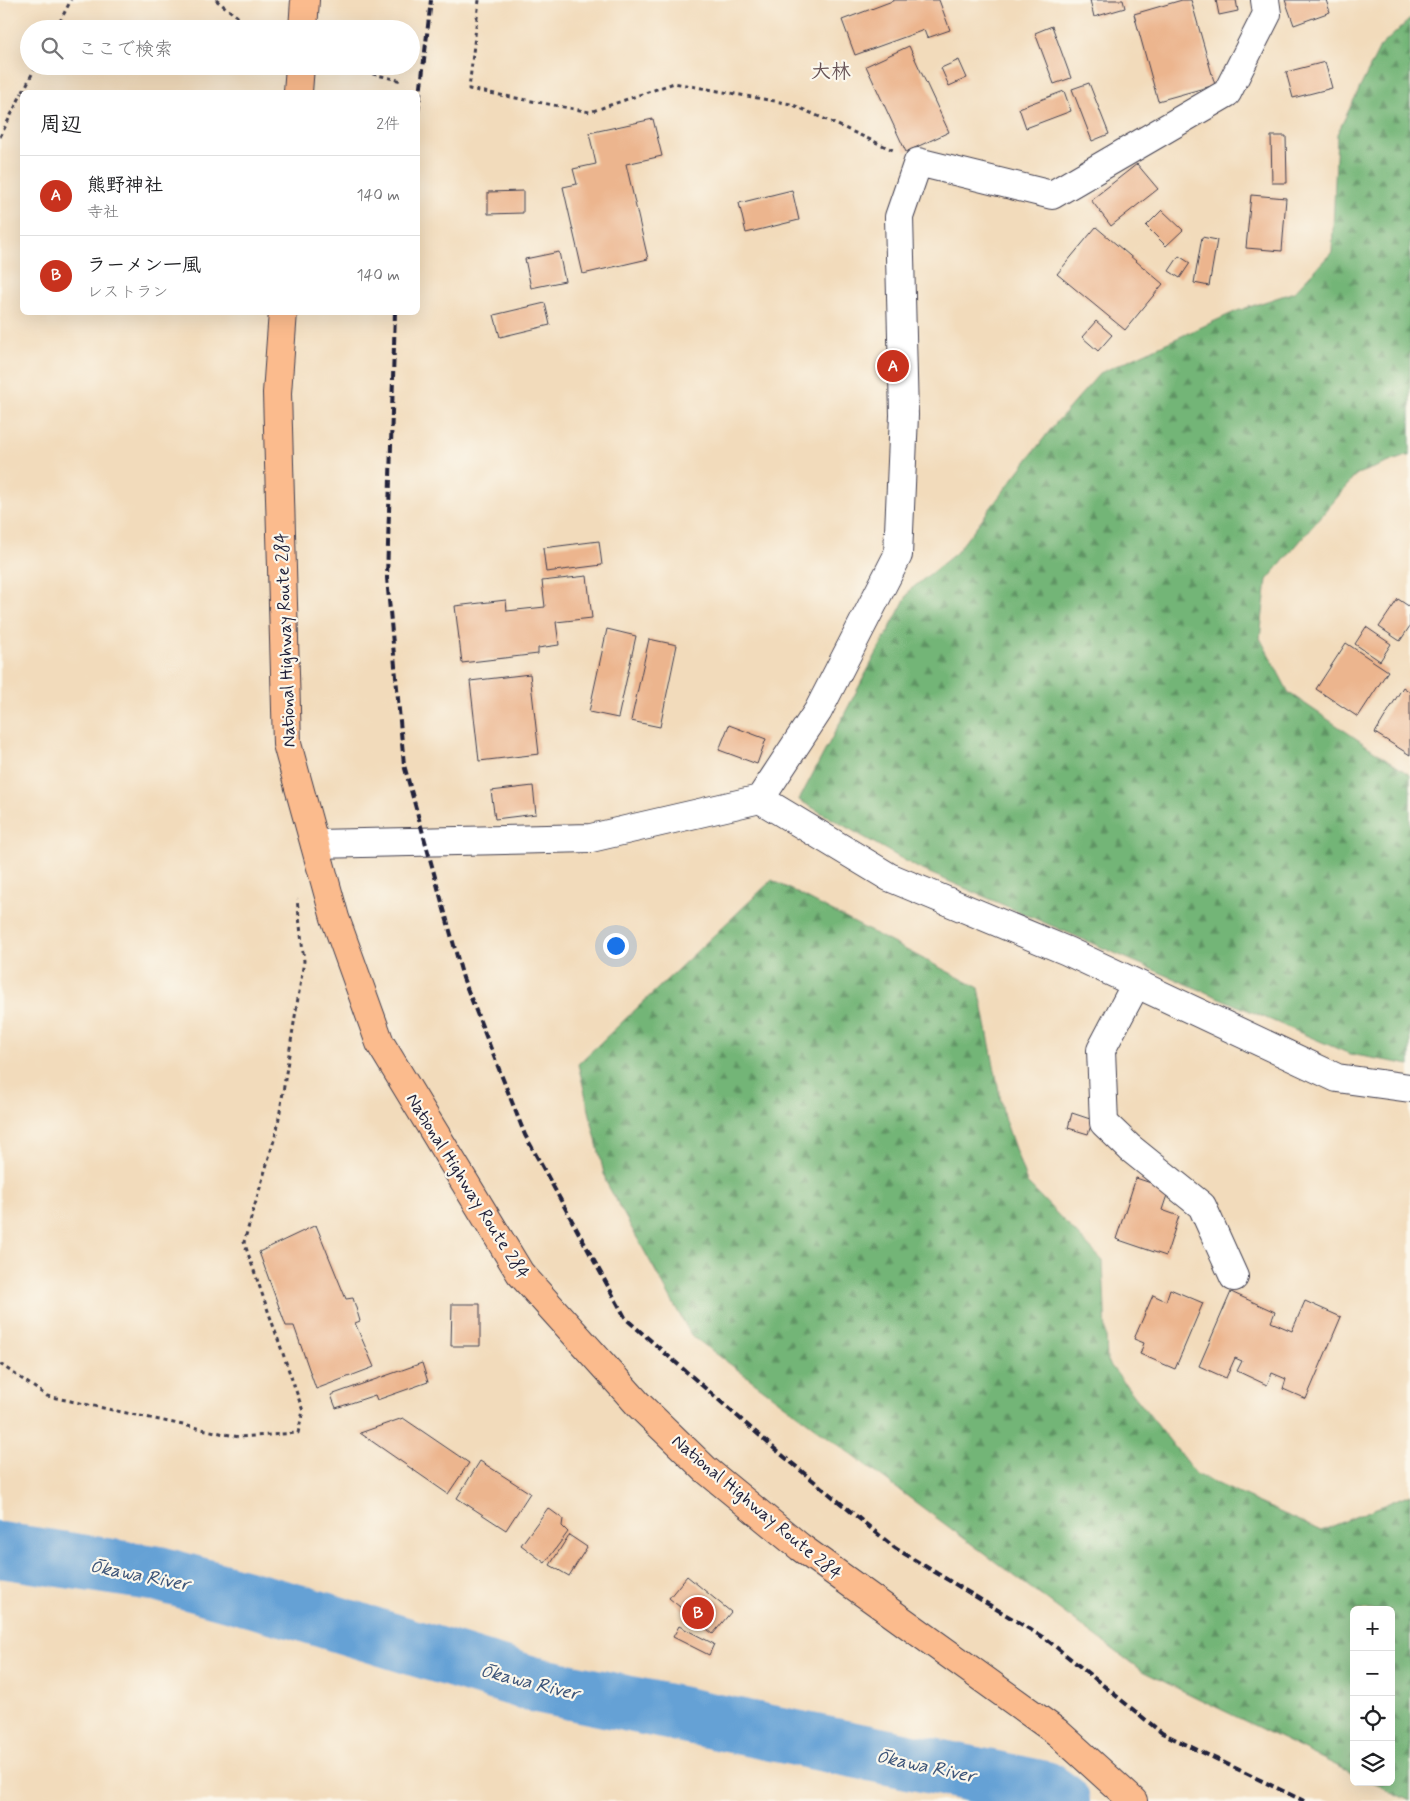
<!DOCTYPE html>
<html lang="ja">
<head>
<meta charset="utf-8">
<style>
	:root { --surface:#fff; --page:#f6f6f6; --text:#202124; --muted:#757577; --line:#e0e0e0; --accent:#c8321e }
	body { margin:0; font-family:Mynerve,"Klee One",sans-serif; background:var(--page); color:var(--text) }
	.controls { position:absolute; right:15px; bottom:15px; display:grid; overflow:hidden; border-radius:8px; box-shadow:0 5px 20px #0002 }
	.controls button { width:45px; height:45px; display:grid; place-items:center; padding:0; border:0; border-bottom:1px solid var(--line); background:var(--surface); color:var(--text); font:25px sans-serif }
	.you { position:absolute; left:615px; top:945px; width:18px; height:18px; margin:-12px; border:4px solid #fff; border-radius:50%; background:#1a73e8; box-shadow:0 0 0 8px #1a73e833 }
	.badge { display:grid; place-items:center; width:32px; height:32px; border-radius:50%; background:var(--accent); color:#fff; font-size:16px; font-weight:700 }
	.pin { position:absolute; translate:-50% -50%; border:2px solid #fff; box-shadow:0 1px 5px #0006 }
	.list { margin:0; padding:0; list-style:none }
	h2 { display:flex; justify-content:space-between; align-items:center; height:65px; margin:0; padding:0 20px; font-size:21px }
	h2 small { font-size:16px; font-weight:400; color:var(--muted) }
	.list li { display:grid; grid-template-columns:32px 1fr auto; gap:15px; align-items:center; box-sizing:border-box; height:80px; padding:0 20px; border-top:1px solid var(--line) }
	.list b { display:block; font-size:19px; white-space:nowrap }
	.list p { margin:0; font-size:16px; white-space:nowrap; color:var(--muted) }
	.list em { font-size:16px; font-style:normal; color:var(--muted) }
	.icon { flex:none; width:28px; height:28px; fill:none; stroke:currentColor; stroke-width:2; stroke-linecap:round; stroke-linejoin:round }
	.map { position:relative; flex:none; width:1410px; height:1801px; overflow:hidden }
	.search { position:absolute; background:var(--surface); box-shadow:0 5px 20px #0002; left:20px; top:20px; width:400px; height:55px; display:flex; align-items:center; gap:12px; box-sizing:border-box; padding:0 18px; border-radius:28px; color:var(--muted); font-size:19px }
	.panel { position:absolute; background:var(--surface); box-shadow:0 5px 20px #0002; left:20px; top:90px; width:400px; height:225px; border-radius:8px }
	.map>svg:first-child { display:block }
	.forest { fill:url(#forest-firs); stroke:#4a6c59 }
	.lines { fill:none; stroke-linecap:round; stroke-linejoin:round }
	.river { stroke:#65a1d5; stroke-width:56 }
	.building { fill:#ecb58e }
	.minor-casing { stroke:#413e4e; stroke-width:30 }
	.trunk-casing { stroke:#413e4e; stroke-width:30 }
	.path { stroke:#413e4e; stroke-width:3; stroke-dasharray:4 4; stroke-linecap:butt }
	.minor { stroke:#fff; stroke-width:28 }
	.trunk { stroke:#fbbb8d; stroke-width:28 }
	.rail { stroke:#22223b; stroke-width:4; stroke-dasharray:8 4; stroke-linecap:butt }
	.labels { text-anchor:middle; stroke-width:4.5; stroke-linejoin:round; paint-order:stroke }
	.street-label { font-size:18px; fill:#22223b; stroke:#fbf7ec }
	.water-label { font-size:19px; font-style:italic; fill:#3d5579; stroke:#fbf7ec }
	.quarter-label { font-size:20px; font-weight:bold; fill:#695558; stroke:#fbf7ec }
</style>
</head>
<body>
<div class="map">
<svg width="1410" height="1801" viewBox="0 0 1410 1801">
	<defs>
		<pattern id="forest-firs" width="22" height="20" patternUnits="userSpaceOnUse" patternTransform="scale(1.25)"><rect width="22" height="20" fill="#73b577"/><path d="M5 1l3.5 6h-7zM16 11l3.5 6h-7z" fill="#5e9363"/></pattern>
	</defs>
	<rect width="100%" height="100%" fill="#fbf7ec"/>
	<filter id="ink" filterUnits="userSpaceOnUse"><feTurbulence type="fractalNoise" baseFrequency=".02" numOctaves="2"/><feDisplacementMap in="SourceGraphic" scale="10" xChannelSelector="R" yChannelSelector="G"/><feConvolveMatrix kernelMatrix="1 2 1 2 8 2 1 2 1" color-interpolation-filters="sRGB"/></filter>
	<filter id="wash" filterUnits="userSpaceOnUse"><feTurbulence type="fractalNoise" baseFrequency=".0096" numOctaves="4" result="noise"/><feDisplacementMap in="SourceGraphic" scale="20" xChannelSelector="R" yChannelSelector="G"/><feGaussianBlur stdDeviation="1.12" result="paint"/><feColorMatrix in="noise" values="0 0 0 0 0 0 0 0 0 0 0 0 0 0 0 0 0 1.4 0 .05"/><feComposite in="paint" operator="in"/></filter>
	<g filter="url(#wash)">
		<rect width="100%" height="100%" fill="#f2dbbb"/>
		<g class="forest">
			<polygon points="1410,19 1410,456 1406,456 1357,474 1267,580 1260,638 1289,693 1410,775 1410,1065 1350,1054 1161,973 918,868 799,800 910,590 956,553 1054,425 1100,373 1237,311 1294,292 1332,252 1337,134 1380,47"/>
			<polygon points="772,880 979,988 1004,1117 1027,1183 1103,1261 1107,1361 1196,1474 1321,1531 1410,1494 1410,1801 1370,1782 1391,1782 1391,1610 1354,1610 1354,1774 1142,1671 691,1335 606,1182 578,1064"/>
		</g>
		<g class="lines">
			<polyline class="river" points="0,1550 159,1574 301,1613 532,1684 1045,1789 1062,1801"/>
		</g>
		<g id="blocks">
			<g class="building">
				<polygon points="895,0 939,0 950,30 927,38 924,30 855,55 842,20"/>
				<polygon points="1090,0 1123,0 1125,8 1094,17"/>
				<polygon points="1182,0 1191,0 1215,85 1158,101 1134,14"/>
				<polygon points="1216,0 1236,0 1238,11 1219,15"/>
				<polygon points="1285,0 1326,0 1330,12 1294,25"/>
				<polygon points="1052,26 1071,78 1054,84 1035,33"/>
				<polygon points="909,46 949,132 906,152 866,66"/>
				<polygon points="959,60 967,78 949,86 941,68"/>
				<polygon points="1325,62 1332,88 1293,98 1286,72"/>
				<polygon points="1089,83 1109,134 1092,141 1072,89"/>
				<polygon points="1064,91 1071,111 1026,128 1019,108"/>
				<polygon points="653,119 662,156 626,164 648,259 583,274 563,187 577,184 573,169 596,164 589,133"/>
				<polygon points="1271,136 1286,136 1287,183 1272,183"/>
				<polygon points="1137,164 1158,189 1111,226 1091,200"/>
				<polygon points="792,190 799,220 746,233 739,203"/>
				<polygon points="523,191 523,213 488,214 488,192"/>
				<polygon points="1251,195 1286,198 1282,251 1246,248"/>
				<polygon points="1162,210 1183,230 1166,246 1146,226"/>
				<polygon points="1096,227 1163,284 1125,330 1057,274"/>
				<polygon points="1202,237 1217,240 1209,286 1194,283"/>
				<polygon points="559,252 565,281 531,288 525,259"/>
				<polygon points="1179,256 1190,263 1180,278 1169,271"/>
				<polygon points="545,303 550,325 500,337 494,315"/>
				<polygon points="1096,321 1112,335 1098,351 1082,337"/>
				<polygon points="599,541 602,565 546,572 543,548"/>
				<polygon points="587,576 592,618 556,622 559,645 538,648 538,654 462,663 455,606 506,600 507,611 545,607 542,581"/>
				<polygon points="1398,599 1410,607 1410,626 1400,641 1379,627"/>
				<polygon points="1366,627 1391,644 1380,661 1355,644"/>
				<polygon points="607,629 636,636 618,718 589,712"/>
				<polygon points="649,639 677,645 660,727 631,721"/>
				<polygon points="1346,643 1388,671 1358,717 1316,689"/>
				<polygon points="530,674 539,754 479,761 470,681"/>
				<polygon points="1403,687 1410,692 1410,755 1375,733"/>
				<polygon points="729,725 766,739 757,764 719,750"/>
				<polygon points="533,786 536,814 495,819 491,791"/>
				<polygon points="1072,1113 1093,1120 1088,1134 1068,1128"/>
				<polygon points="1136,1178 1169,1189 1162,1210 1179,1216 1166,1256 1116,1239"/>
				<polygon points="316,1225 346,1299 353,1298 360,1321 355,1323 374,1367 316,1389 294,1326 286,1326 259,1252"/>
				<polygon points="1170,1289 1203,1303 1175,1369 1140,1354 1144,1343 1134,1339 1153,1295 1166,1301"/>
				<polygon points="1231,1292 1275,1312 1271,1322 1292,1331 1305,1301 1341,1317 1306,1399 1283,1389 1286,1379 1272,1373 1267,1385 1237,1371 1242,1361 1235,1358 1226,1378 1199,1366"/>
				<polygon points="452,1304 480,1304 480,1346 451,1346"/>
				<polygon points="422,1363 428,1382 377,1400 375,1395 336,1408 331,1395"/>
				<polygon points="403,1418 469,1463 448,1494 360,1433"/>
				<polygon points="480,1461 530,1493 506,1530 457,1498"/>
				<polygon points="548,1508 563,1519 562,1526 568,1532 545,1563 521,1545"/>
				<polygon points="569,1535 587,1547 569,1576 550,1565"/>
				<polygon points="687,1576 731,1612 713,1634 669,1598"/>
				<polygon points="679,1626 714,1644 709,1655 673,1637"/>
			</g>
		</g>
	</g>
	<g filter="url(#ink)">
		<use href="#blocks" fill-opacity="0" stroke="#413e4e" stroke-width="1"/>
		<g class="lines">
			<defs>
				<g id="minor">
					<polyline points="760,799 889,877 1067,951 1337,1078 1410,1088"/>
					<polyline points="315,844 591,838 760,799 818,711 898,555 904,415 899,217 918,162 1052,195 1227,93 1267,14 1265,0"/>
					<polyline points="1136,984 1101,1050 1104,1123 1130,1148 1202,1206 1234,1277"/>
				</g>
				<g id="trunk">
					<polyline points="303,29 305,0"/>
					<polyline points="298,92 300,66"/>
					<polyline points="283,312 277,393 287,744 335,918 380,1043 520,1273 638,1404 705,1469 800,1547 1057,1732 1133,1801"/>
				</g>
			</defs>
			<use href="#minor" class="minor-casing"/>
			<use href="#trunk" class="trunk-casing"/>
			<g class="path">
				<polyline points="216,0 253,29"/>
				<polyline points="479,0 469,89 590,112 674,83 791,104 893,150"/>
				<polyline points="56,29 71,0"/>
				<polyline points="357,70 402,81"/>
				<polyline points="23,92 36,66"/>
				<polyline points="0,137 22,93"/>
				<polyline points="0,1364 47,1396 239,1437 298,1433 303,1411 244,1242 277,1130 293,1029 304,961 297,899"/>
			</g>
			<use href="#minor" class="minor"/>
			<use href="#trunk" class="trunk"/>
			<g class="rail">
				<polyline points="418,112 431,0"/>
				<polyline points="395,312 387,578 404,765 463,978 525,1135 626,1319 776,1450 895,1548 1046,1639 1162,1733 1304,1801"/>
			</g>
		</g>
	</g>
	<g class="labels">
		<g class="street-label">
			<text transform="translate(285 640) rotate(-92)" y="6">National Highway Route 284</text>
			<text transform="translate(468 1186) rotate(58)" y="6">National Highway Route 284</text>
			<text transform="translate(757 1507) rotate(40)" y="6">National Highway Route 284</text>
		</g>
		<g class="water-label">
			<text transform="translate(140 1574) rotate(11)" y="7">Ōkawa River</text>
			<text transform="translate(530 1681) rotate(14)" y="7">Ōkawa River</text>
			<text transform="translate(926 1765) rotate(12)" y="7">Ōkawa River</text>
		</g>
		<g class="quarter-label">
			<text x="831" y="78">大林</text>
		</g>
	</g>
</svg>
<div class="controls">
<button>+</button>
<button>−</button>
<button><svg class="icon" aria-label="locate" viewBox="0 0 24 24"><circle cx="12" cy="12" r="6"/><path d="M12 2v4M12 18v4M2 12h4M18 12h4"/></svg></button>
<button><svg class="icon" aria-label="layers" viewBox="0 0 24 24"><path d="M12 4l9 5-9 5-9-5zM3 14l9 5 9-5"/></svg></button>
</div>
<div class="you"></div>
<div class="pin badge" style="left:893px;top:366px">A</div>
<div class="pin badge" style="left:698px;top:1613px">B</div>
<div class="search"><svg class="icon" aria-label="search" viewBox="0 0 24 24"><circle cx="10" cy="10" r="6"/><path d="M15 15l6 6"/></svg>ここで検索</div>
<section class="panel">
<h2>周辺<small>2件</small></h2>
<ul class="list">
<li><span class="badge">A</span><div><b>熊野神社</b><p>寺社</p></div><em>140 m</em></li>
<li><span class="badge">B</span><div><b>ラーメン一風</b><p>レストラン</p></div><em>140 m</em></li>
</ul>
</section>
</div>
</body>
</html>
